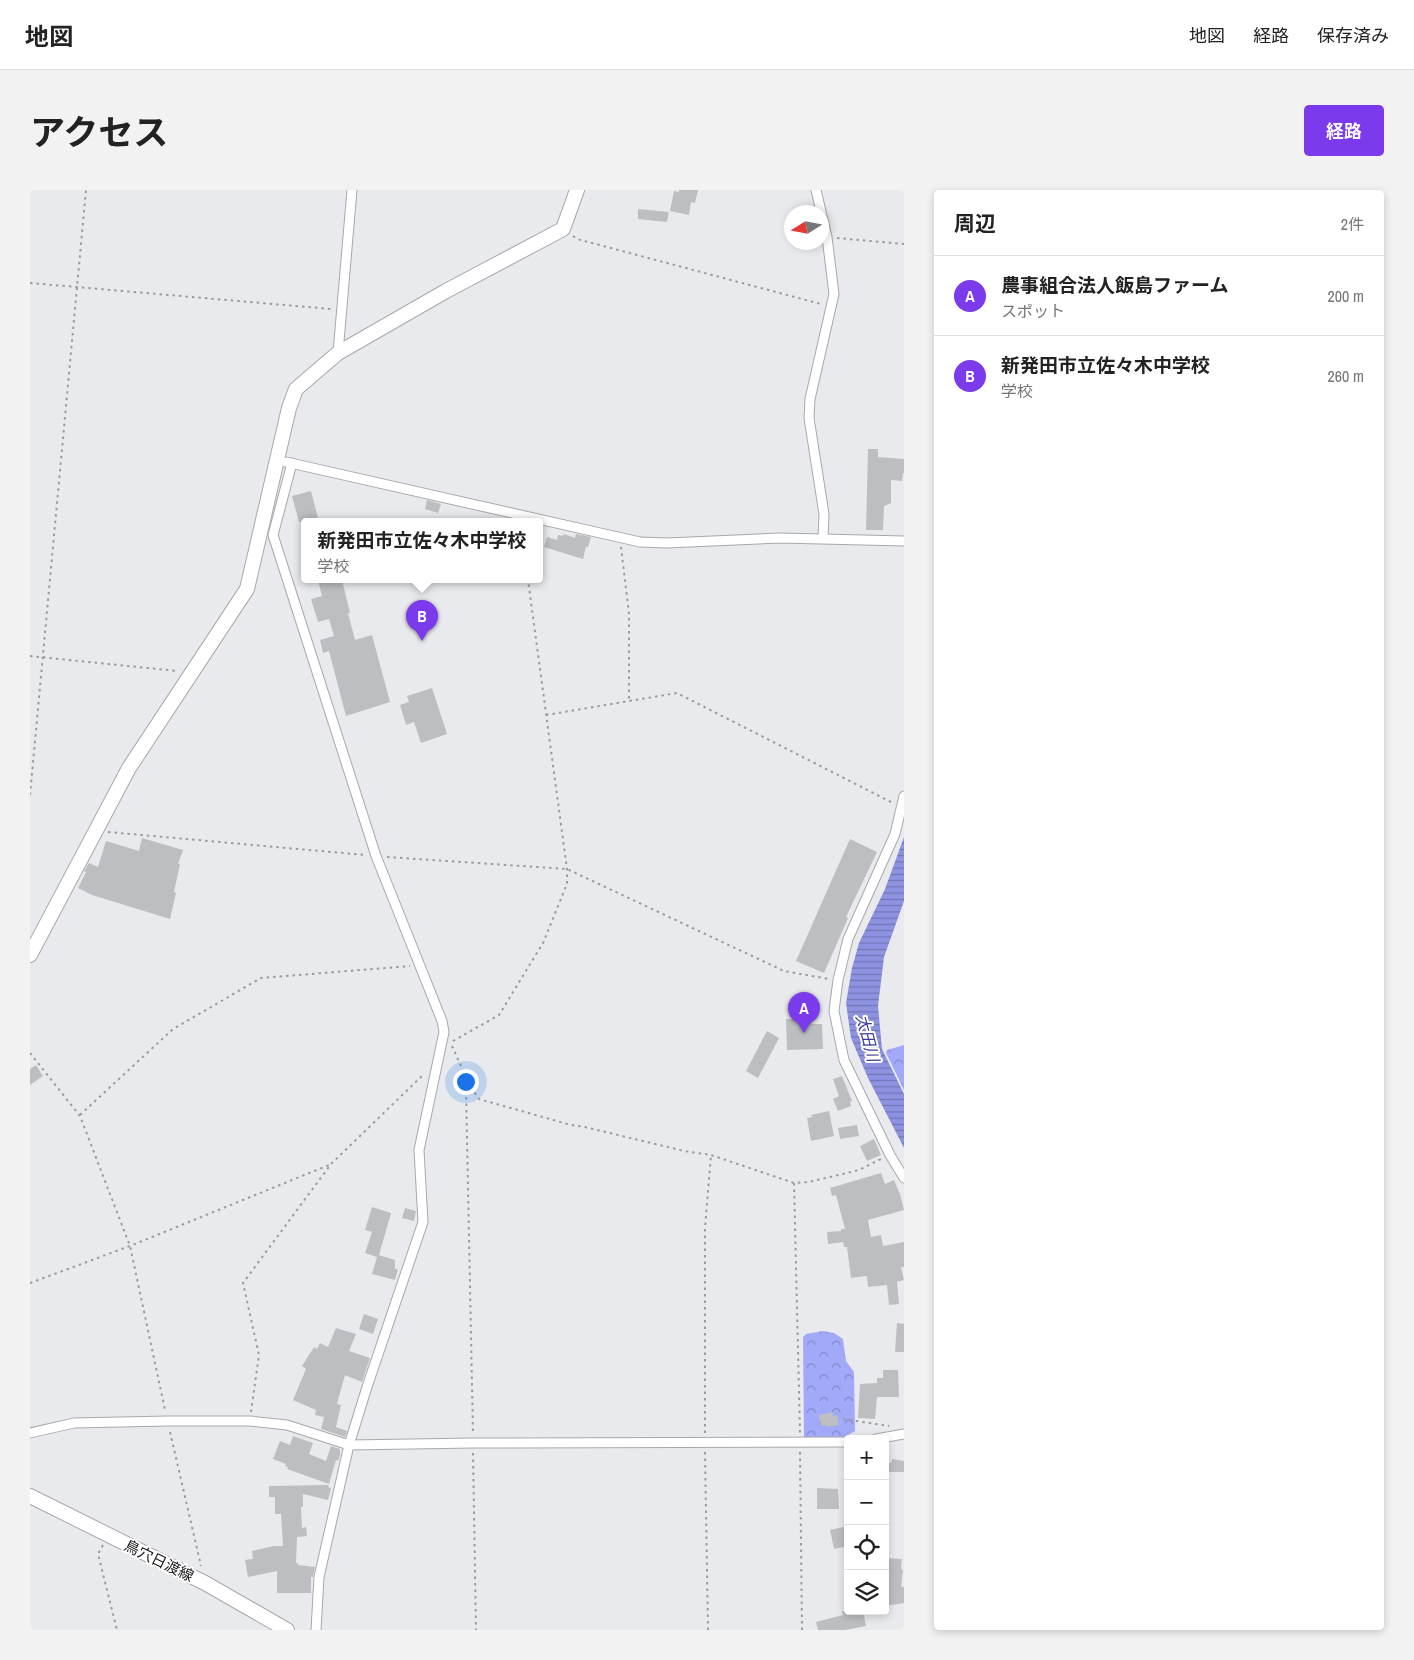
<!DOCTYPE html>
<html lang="ja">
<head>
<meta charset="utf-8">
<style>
	:root { --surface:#fff; --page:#f2f2f2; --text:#222; --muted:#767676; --line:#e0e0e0; --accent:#7c3aed }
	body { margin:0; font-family:"Archivo Narrow","Noto Sans JP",sans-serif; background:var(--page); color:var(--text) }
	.controls { position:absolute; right:15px; bottom:15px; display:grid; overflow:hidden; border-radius:5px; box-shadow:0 2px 8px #0003 }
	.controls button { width:45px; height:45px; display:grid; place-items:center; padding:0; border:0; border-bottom:1px solid var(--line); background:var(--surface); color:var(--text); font:25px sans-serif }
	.compass { position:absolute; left:754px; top:15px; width:45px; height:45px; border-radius:50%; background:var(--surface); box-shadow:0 2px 8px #0003; rotate:259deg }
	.you { position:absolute; left:435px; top:891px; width:18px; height:18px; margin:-12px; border:4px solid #fff; border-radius:50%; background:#1a73e8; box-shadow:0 0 0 8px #1a73e833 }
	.badge { display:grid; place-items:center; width:32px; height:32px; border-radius:50%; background:var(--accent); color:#fff; font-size:16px; font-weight:700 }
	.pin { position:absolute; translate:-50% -41px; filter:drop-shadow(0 1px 2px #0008) }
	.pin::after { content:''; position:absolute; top:26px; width:18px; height:15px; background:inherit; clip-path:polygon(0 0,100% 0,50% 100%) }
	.popup { position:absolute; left:271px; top:328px; width:242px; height:65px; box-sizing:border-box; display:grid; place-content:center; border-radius:5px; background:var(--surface); filter:drop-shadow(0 1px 4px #0005); font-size:16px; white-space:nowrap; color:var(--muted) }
	.popup b { font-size:19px; color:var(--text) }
	.popup::after { content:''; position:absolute; left:50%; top:100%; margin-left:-10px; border:10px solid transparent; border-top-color:var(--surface) }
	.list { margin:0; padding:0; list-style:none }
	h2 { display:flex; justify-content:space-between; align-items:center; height:65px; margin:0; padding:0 20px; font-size:21px }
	h2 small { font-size:16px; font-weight:400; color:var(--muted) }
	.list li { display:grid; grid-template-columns:32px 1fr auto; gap:15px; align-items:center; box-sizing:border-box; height:80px; padding:0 20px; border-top:1px solid var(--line) }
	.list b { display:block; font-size:19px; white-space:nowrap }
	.list p { margin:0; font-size:16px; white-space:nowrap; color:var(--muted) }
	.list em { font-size:16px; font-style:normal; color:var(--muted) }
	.icon { flex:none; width:28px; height:28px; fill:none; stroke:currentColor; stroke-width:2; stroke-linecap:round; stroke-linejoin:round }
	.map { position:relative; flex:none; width:874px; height:1440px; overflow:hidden; border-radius:5px }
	header { display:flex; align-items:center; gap:30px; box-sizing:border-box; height:70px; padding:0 25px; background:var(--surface); border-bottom:1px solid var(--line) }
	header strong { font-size:24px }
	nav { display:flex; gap:28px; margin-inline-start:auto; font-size:18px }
	.intro { display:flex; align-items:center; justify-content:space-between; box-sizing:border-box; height:120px; padding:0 30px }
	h1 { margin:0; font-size:35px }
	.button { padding:12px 22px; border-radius:5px; background:var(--accent); color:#fff; font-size:18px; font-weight:700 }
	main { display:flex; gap:30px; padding:0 30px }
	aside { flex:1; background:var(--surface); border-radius:5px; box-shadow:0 2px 8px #0003 }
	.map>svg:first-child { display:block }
	.forest { fill:url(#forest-crowns) }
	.water { fill:url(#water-rules) }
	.building { fill:#bdbec2 }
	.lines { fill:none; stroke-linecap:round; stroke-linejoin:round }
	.street-casing { stroke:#a7a8ac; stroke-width:11 }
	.secondary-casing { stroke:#a7a8ac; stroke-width:16 }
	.path { stroke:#9a9b9e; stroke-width:2; stroke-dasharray:2.5 4; stroke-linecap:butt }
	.street { stroke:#fff; stroke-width:9 }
	.secondary { stroke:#fff; stroke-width:14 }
	.labels { text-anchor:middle; stroke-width:4; stroke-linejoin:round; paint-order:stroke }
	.street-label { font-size:15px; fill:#161718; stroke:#fff }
	.water-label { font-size:16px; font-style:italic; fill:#3f3a96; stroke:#fff }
</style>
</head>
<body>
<header>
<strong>地図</strong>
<nav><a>地図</a><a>経路</a><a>保存済み</a></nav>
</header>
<div class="intro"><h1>アクセス</h1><a class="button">経路</a></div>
<main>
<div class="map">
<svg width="874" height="1440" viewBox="0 0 874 1440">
	<defs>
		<pattern id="forest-crowns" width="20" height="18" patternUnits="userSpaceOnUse" patternTransform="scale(1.25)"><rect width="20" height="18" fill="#a2a9f9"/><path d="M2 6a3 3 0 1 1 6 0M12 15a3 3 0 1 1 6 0" fill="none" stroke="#8389c9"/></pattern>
		<pattern id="water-rules" width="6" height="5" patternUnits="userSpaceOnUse" patternTransform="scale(1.25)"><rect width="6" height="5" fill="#8d92e1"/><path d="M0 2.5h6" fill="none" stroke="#7276b5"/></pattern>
	</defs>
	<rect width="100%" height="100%" fill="#e9eaee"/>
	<g class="forest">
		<polygon points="874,855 874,900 856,863 857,860"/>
		<polygon points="793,1141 804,1143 813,1149 816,1171 824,1182 825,1241 814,1247 774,1248 773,1147 776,1144"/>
	</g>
	<polygon class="water" points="874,647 874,711 854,767 848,816 852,859 874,904 874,958 838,888 821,848 816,813 822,778 829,753 855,699"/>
	<g class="building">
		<polygon points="649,0 668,0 665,13 661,12 659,25 640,21 644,1 649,2"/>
		<polygon points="608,19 639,22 637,32 608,29"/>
		<polygon points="838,259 848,259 848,267 874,269 874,283 873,283 872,291 861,290 861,313 854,316 853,340 836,340"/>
		<polygon points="281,301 289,332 269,332 262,306"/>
		<polygon points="397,310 411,314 408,323 395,319"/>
		<polygon points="534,344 545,348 546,344 561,347 558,357 556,357 553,369 514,357 517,347 527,350 528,345 533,346"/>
		<polygon points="288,390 312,390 320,423 318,423 325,450 342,445 360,512 316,526 299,461 293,463 290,450 304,446 299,429 288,432 281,409 292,406"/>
		<polygon points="402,498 417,544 391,553 384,532 376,535 370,515 379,512 377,506"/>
		<polygon points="112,648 153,660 148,674 150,674 144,702 146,703 140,729 62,705 48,698 56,682 54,681 59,673 68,677 76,651 109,661"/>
		<polygon points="820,649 847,662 816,727 818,728 794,783 766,771"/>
		<polygon points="782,828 782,834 792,834 793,859 757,860 756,829"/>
		<polygon points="737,841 749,848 728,888 716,881"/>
		<polygon points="6,875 13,886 0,895 0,879"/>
		<polygon points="812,886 822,911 820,912 821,916 808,921 803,909 809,906 803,889"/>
		<polygon points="799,921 804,946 781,951 777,928 782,927 781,925"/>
		<polygon points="827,935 829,946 810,949 808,938"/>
		<polygon points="844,949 851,965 837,971 830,956"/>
		<polygon points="851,983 855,994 864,990 870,1004 874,1020 838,1030 841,1047 851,1045 853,1056 874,1052 874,1077 871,1077 874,1090 867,1092 869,1114 859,1115 857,1095 838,1097 837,1086 821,1088 817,1057 814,1057 813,1052 798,1054 797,1042 811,1041 811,1039 815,1039 806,1005 802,1006 800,998"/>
		<polygon points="342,1017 361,1023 349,1065 365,1070 365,1079 368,1079 365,1090 342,1084 347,1067 335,1063 342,1042 335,1040"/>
		<polygon points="375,1018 386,1021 384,1031 372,1028"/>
		<polygon points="334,1124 348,1129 343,1144 329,1139"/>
		<polygon points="867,1133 874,1134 874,1162 865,1162"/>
		<polygon points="306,1138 326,1144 319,1161 340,1168 332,1192 315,1185 307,1214 311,1215 306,1237 317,1241 315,1247 291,1239 294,1227 285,1225 286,1220 263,1210 276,1179 272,1176 284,1157 287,1159 290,1153 298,1157"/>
		<polygon points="853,1180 868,1180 869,1207 847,1207 845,1229 828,1228 830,1194 847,1193 847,1188 853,1188"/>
		<polygon points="803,1222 803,1226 807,1225 809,1235 797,1237 796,1235 791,1236 789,1225"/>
		<polygon points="263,1246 283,1253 279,1264 296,1271 301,1256 310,1259 310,1265 308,1271 306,1270 299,1294 257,1279 258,1277 255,1276 256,1274 243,1269 250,1251 260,1255"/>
		<polygon points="862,1269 874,1271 874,1282 857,1282 858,1272 861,1273"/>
		<polygon points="299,1295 298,1297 301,1298 298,1310 273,1304 273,1317 271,1317 272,1338 276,1337 277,1346 267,1347 266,1373 268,1373 268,1375 285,1377 283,1387 281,1387 281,1403 247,1403 247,1381 218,1387 215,1370 223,1369 222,1361 244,1356 253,1356 251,1324 245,1324 245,1307 239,1307 239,1296"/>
		<polygon points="787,1298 808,1299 809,1319 787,1319"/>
		<polygon points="818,1336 818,1356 804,1359 800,1340"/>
		<polygon points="855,1368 872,1369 871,1379 873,1380 871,1397 874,1397 874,1413 855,1416"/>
		<polygon points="812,1421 833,1421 836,1436 815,1440 788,1440 786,1432 813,1425"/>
	</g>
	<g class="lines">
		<defs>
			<g id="street">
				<polyline points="786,0 797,47 804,104 780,209 779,228 794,324 793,348"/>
				<polyline points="308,163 322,0"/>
				<polyline points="256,272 610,352 637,353 750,348 874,351"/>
				<polyline points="262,273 243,345 346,666 412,831 414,842 389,960 393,1032 337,1197 319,1255 289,1387 286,1440"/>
				<polyline points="874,606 865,644 818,749 808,790 804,821 814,870 860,965 874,988"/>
				<polyline points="0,1243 44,1233 138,1231 220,1231 257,1235 319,1255 443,1253 818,1252"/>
				<polyline points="846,1249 874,1244"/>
			</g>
			<g id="secondary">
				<polyline points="0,765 99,578 217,399 259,218 266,199 308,163 416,101 533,39 547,0"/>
				<polyline points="0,1306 175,1393 257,1440"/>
			</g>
		</defs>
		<use href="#street" class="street-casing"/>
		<use href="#secondary" class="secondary-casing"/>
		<g class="path">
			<polyline points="543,46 547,49 791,114"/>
			<polyline points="807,48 874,54"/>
			<polyline points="0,93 301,119"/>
			<polyline points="591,357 599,424 599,511"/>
			<polyline points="0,466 147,481"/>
			<polyline points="516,525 647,503 863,613"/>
			<polyline points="0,605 56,0"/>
			<polyline points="78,642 335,665"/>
			<polyline points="357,667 537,679 754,781 799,789"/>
			<polyline points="423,851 469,825 513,753 537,694 537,679 498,390"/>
			<polyline points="422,856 440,896 449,909 541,935 555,937 654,961 681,965 764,993 779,992 829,980 851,969"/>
			<polyline points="0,863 50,926 100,1056 135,1220"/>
			<polyline points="440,896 436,899 443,1243"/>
			<polyline points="50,925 143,839 231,788 380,776"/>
			<polyline points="764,993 770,1243"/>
			<polyline points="0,1093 100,1056 299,975"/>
			<polyline points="221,1222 229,1165 213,1093 301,974 394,884"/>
			<polyline points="813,1229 859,1236"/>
			<polyline points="140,1242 171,1376"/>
			<polyline points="675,1243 675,1038 681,965"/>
			<polyline points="675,1262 678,1440"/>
			<polyline points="770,1262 772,1440"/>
			<polyline points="443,1263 446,1440"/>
			<polyline points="73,1355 68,1364 87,1440"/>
		</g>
		<use href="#street" class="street"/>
		<use href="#secondary" class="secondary"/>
	</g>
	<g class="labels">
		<g class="street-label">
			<text transform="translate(129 1371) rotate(26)" y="5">鳥穴日渡線</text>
		</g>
		<g class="water-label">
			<text transform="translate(838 848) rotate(75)" y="6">太田川</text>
		</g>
	</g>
</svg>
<div class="controls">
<button>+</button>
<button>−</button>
<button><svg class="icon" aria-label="locate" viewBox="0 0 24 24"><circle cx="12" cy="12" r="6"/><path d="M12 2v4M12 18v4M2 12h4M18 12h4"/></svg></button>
<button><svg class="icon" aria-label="layers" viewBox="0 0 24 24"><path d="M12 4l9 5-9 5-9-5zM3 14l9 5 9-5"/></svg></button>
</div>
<svg class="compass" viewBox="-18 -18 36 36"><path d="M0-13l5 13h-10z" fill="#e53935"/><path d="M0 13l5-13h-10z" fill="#767676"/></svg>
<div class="you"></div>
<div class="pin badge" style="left:774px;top:843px">A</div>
<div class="pin badge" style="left:392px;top:451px">B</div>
<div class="popup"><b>新発田市立佐々木中学校</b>学校</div>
</div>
<aside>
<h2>周辺<small>2件</small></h2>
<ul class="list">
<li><span class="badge">A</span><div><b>農事組合法人飯島ファーム</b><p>スポット</p></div><em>200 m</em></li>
<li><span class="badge">B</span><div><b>新発田市立佐々木中学校</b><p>学校</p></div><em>260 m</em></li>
</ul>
</aside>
</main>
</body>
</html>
